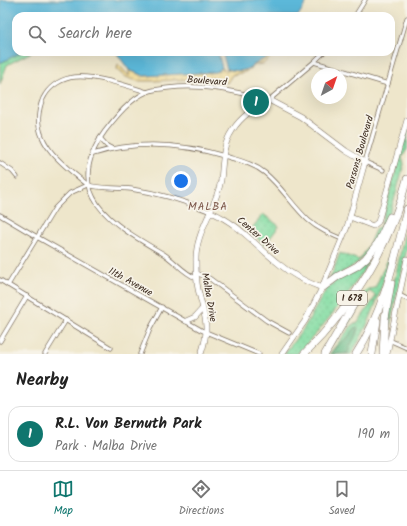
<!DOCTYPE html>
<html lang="en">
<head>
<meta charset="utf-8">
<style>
	:root { --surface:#fff; --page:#f2f2f2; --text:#222; --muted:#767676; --line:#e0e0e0; --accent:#0f766e }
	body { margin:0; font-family:Kalam,sans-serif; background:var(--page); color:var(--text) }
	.compass { position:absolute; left:311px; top:68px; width:36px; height:36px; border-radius:50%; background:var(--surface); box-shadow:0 4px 16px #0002; rotate:40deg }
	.you { position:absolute; left:181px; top:181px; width:14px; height:14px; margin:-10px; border:3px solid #fff; border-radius:50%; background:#1a73e8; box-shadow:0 0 0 6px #1a73e833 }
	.badge { display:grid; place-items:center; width:26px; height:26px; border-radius:50%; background:var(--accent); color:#fff; font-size:13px; font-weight:700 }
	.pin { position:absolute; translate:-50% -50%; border:2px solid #fff; box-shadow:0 1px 4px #0006 }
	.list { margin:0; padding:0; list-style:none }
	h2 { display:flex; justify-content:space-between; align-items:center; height:52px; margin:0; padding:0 16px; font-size:17px }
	h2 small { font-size:13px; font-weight:400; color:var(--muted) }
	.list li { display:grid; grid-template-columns:26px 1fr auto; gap:12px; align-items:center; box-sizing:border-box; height:56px; margin:0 8px 8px; padding:0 8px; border:1px solid var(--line); border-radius:12px }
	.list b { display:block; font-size:15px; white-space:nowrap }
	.list p { margin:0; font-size:13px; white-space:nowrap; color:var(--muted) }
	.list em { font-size:13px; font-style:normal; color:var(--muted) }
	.icon { flex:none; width:22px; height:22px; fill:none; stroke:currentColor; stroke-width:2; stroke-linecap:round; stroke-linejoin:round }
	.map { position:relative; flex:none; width:407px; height:354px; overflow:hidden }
	.search { position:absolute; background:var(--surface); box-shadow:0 4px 16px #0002; left:12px; right:12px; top:12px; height:44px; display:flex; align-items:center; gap:10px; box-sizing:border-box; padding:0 14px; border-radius:12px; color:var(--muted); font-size:15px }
	.sheet { height:116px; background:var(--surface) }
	nav { display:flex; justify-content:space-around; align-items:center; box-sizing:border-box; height:56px; border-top:1px solid var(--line); background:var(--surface); font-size:11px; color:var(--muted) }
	nav a { display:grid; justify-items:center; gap:2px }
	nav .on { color:var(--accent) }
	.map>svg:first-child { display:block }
	.green { fill:url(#green-dots); stroke:#5e8460 }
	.forest { fill:url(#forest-firs); stroke:#527354 }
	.wetland { fill:url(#wetland-marsh); stroke:#5e8460 }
	.sand { fill:url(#sand-dots); stroke:#94825e }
	.water { fill:#5bb8d9; stroke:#4b717c }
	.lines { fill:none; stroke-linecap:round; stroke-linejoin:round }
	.street-casing { stroke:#7a6c5b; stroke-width:5 }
	.secondary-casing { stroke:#7a6c5b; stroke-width:6 }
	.highway-casing { stroke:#7a6c5b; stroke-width:8 }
	.street { stroke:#fff; stroke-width:3.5 }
	.secondary { stroke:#fff; stroke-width:5 }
	.highway { stroke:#fff; stroke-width:7 }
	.labels { text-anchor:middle; stroke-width:3.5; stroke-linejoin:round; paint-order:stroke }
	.shield { fill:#f7f3e8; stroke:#73665b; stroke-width:1 }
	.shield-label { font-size:9px; font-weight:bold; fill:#3b2a1e }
	.street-label { font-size:10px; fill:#3b2a1e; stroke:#f7f3e8 }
	.neighbourhood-label { font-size:11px; letter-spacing:1px; fill:#7d584b; stroke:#f7f3e8 }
</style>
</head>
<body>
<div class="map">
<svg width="407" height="354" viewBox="0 0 407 354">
	<defs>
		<pattern id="green-dots" width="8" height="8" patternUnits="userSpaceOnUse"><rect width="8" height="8" fill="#82dda3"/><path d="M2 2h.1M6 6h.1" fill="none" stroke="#71be8c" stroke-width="1.8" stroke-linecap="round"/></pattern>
		<pattern id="forest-firs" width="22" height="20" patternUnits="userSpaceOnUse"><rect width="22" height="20" fill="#69bc89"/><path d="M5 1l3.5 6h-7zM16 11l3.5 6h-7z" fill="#58996f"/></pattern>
		<pattern id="wetland-marsh" width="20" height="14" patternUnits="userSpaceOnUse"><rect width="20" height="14" fill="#82dda3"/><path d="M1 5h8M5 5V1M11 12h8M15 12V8" fill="none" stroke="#71be8c"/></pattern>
		<pattern id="sand-dots" width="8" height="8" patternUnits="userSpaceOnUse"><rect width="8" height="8" fill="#eeda9e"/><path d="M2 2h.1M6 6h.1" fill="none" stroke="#cdbb88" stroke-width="1.8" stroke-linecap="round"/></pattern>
	</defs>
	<rect width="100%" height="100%" fill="#f7f3e8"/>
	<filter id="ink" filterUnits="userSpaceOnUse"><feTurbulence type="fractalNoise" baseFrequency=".025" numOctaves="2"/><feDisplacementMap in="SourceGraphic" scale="8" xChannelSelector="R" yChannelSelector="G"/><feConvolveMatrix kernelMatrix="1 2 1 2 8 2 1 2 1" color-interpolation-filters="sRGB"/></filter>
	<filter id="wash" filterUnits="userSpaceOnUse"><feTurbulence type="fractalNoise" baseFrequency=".012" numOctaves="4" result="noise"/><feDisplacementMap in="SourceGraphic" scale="16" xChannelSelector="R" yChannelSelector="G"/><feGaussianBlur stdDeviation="0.9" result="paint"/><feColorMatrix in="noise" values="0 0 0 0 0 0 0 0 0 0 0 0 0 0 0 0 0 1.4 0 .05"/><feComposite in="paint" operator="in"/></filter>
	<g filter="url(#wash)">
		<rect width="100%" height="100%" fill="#eee6cb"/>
		<g class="green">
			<path d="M407,130v19l-5,9 2,6c-9,34 -18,75 -47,99 -8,7 -19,11 -27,16l10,-26 19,7 8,-11 8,-19 5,-3z"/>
			<polygon points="263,214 279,226 265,245 250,231"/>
			<polygon points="407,222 407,248 390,325 387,336 391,297"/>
			<path d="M392,250c-10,36 -20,73 -41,104h-22l25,-31 3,1 19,-28 -7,-5 -18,29 -23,29 32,-52 8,-8 7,-1z"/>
			<path d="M369,261c-20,34 -44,64 -72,93h-13l20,-26 23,-40 11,-9 16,-7z"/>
		</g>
		<path class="forest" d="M356,327l2,1c-1,9 -9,16 -10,26h-16l7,-10 8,-6z"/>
		<polygon class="wetland" points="22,52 32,52 7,65 0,84 0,63"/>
		<path class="sand" d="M274,52h5l-6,3 -10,9 -8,1 -10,7 -13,3 -5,8 -11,-5 -62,3h-17l-11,-4 -9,-8 1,-5 11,12v-6l15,6 71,-4 7,-4 4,3 1,-2c18,4 18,1 33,-8 5,-3 10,-4 14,-9z"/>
		<g class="water">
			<polygon points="0,0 308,0 298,16 16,16 16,52 22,52 0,63"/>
			<polygon points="116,52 218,52 222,68 215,72 144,76 129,70"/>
			<path d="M222,52h52c-4,5 -9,6 -14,9 -15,9 -15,12 -33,8z"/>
		</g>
	</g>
	<g filter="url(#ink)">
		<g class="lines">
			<defs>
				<g id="street">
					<polyline points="355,16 365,0"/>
					<polyline points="314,62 388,84"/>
					<path d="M147,92c-19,-6 -52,-17 -72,-15 -12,1 -24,8 -30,18 -4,6 -5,11 -6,18 -5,32 27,54 49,72 11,4 30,2 43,4 28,4 54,12 80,23"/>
					<polyline points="100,138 107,146 111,148"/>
					<path d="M93,154c44,-14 92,-10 135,3 13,4 26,7 37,16 16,13 27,32 43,47 10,9 22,14 34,19"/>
					<polyline points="0,163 12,171 17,177"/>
					<polyline points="383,170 365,162 407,18"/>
					<polyline points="0,215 37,237 201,330 259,354"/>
					<polyline points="196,273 209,278 267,321 289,333"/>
					<path d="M196,278c-13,-5 -22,-18 -34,-25 -50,-29 -102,-59 -57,-122 11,-14 25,-32 42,-39 6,-3 14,-3 21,-4 36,-4 67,3 101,12l45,-38 10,-10"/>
					<polyline points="0,280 111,348"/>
					<polyline points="8,285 55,208 70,193 88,185"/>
					<polyline points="399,295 407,299"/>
					<polyline points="389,340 407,348"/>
					<polyline points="0,341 27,296"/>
					<polyline points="45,354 66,320"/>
					<polyline points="140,354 150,329 162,307"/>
				</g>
				<g id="secondary">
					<polyline points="250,95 252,110"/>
					<path d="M211,212c28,12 44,33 68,52 13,11 27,18 43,24"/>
					<polyline points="350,217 373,226 378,222 407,120"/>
					<polyline points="186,321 195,317 203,308"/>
					<path d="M201,354c10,-28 3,-39 -3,-65 -2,-9 -2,-18 -2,-28 -1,-29 20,-52 25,-81 2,-17 1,-34 11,-49 9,-15 23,-23 37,-31l32,17 45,34 19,11 -18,65 -27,65 -15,29 -23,33"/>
					<polyline points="387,354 407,259"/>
				</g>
				<g id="highway">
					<polyline points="322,288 338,276 357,266 366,258 378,243 390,217"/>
					<path d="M304,354c49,-48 86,-108 103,-175"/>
					<polyline points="325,354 358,297"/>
					<path d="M356,354c28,-43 39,-96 51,-145"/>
					<polyline points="372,354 377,321"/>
					<polyline points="383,354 385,318 391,283"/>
				</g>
			</defs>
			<use href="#street" class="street-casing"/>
			<use href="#secondary" class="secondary-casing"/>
			<use href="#highway" class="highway-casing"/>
			<use href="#street" class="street"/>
			<use href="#secondary" class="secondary"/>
			<use href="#highway" class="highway"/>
		</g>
	</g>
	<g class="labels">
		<rect class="shield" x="337" y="291" width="30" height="14" rx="3"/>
		<g class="shield-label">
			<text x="352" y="301">I 678</text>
		</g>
		<g class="street-label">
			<text transform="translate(207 80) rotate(4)" y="4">Boulevard</text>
			<text transform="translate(359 152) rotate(-74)" y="4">Parsons Boulevard</text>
			<text transform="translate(259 235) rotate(41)" y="4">Center Drive</text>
			<text transform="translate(131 281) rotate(29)" y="4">11th Avenue</text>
			<text transform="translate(210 297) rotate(80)" y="4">Malba Drive</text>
		</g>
		<g class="neighbourhood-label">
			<text x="208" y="210">MALBA</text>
		</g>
	</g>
</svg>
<svg class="compass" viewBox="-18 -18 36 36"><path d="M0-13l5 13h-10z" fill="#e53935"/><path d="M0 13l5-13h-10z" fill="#767676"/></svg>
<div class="you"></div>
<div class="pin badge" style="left:256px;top:102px">1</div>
<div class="search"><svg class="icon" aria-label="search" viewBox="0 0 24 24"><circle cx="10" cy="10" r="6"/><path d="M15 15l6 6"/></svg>Search here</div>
</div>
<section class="sheet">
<h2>Nearby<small></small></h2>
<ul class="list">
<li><span class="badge">1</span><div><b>R.L. Von Bernuth Park</b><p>Park · Malba Drive</p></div><em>190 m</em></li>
</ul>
</section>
<nav>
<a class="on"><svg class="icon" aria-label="map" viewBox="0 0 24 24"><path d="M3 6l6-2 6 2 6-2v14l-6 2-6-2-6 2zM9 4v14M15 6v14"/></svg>Map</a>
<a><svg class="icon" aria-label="directions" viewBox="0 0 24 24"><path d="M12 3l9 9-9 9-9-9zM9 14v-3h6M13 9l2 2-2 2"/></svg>Directions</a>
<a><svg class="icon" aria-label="saved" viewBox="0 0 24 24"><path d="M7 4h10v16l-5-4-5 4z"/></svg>Saved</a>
</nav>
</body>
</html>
